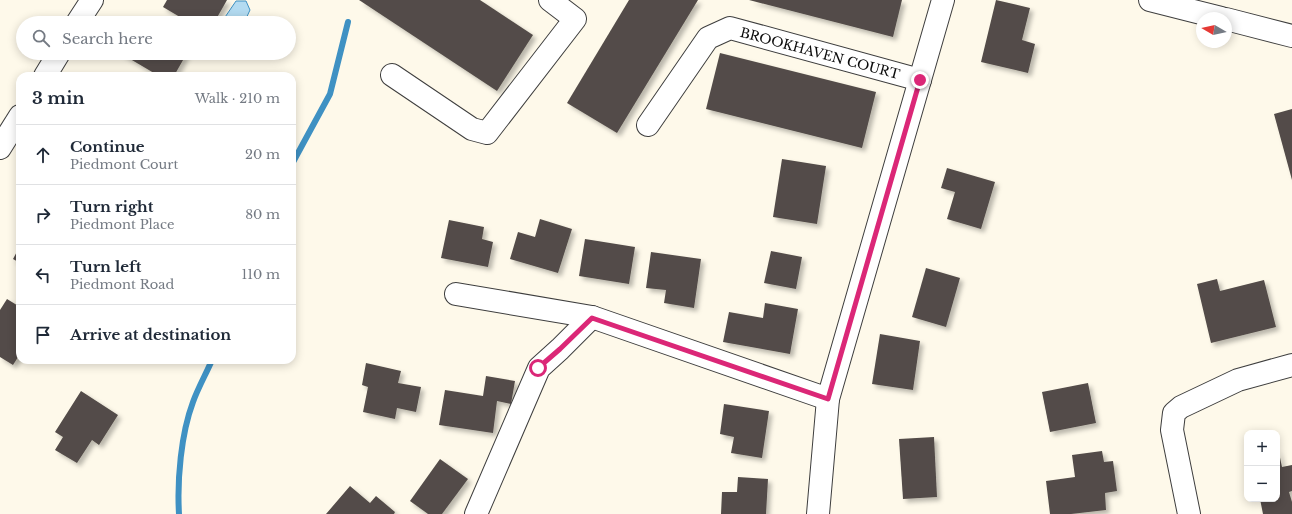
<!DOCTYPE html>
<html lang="en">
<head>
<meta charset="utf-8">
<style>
	:root { --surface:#fff; --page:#f6f6f7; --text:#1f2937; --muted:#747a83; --line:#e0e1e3 }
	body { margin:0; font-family:"Libre Baskerville",serif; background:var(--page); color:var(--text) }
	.controls { position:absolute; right:12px; bottom:12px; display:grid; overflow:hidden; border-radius:8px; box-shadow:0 2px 10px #0003 }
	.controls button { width:36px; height:36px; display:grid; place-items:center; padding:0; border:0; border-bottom:1px solid var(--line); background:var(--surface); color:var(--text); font:20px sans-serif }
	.compass { position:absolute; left:1196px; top:12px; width:36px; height:36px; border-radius:50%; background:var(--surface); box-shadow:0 2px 10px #0003; rotate:279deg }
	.stop { position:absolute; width:12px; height:12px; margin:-9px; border:3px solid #db2777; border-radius:50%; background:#fff }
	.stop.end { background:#db2777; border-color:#fff; box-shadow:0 1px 4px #0008 }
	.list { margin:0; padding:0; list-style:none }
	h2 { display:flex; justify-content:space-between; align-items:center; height:52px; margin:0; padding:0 16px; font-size:17px }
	h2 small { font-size:13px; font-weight:400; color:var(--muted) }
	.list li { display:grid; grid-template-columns:26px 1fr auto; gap:12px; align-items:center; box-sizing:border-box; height:60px; padding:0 16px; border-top:1px solid var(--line) }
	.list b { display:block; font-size:15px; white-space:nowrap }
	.list p { margin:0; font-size:13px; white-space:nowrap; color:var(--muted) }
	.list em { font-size:13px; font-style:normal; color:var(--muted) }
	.icon { flex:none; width:22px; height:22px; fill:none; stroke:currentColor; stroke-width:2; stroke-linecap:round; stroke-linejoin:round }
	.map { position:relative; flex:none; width:1292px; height:514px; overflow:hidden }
	.search { position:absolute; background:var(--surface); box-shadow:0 2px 10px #0003; left:16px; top:16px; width:280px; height:44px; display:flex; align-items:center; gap:10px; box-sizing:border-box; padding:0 14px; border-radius:22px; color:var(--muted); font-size:15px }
	.panel { position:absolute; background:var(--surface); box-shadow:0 2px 10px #0003; left:16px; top:72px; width:280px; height:292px; border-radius:12px }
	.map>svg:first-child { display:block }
	.water { fill:#b3dbf1; stroke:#3f91c3 }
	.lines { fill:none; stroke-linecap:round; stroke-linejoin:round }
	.stream { stroke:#3f91c3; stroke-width:6 }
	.building { fill:#534c48; filter:url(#shadow) }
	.minor-casing { stroke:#3e3e3e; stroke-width:24 }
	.minor { stroke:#fff; stroke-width:22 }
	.route { stroke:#db2777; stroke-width:5 }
	.labels { text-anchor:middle; stroke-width:4; stroke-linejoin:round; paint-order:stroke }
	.street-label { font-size:13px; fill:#0b0b0b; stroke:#fff }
</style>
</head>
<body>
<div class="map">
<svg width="1292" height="514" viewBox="0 0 1292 514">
	<defs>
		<filter id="shadow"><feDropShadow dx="3.5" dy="3.5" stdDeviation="2" flood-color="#0004"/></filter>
	</defs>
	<rect width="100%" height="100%" fill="#fef9ea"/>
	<polygon class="water" points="236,1 246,1 250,10 244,23 221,23"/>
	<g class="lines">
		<g class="stream">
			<polyline points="292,164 330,94 348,22"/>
			<path d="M179,514c-2,-34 2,-80 14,-112 5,-14 13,-28 19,-42"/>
		</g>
	</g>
	<g class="building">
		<polygon points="167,0 227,0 214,23 190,23 163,7"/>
		<polygon points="359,0 480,0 533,35 497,91"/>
		<polygon points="629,0 698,0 617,133 567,103"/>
		<polygon points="749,0 902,0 893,37"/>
		<polygon points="996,0 1030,8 1022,40 1035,44 1028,73 981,62"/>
		<polygon points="120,53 187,53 174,76 159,76"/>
		<polygon points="720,53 876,92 862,148 706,109"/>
		<polygon points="1292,109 1292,180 1274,114"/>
		<polygon points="782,159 826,166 817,224 773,217"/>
		<polygon points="947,168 995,182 981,229 947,219 955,192 941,188"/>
		<polygon points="540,219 572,229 558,273 510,259 518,232 535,237"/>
		<polygon points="449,220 484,227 482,239 493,242 488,267 441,258"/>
		<polygon points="585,239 635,247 629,284 579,276"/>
		<polygon points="20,246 20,263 13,259"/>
		<polygon points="771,251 802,257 796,289 764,283"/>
		<polygon points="651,252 701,259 694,308 664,303 666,290 646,288"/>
		<polygon points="926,268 960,278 946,327 912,317"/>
		<polygon points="1217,279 1220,291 1264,280 1276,327 1211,343 1197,284"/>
		<polygon points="7,299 20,307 20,354 13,365 0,357 0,310"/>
		<polygon points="765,303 798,309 790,354 723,342 729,312 763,318"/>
		<polygon points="880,334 920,341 913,390 872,384"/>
		<polygon points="366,363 401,371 398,383 421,387 416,412 397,408 395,419 363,412 368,387 362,385"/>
		<polygon points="486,376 515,381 511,404 497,401 493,433 439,425 445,390 483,396"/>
		<polygon points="1088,383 1096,423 1050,432 1042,392"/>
		<polygon points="81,391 118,415 99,445 92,440 77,463 55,450 63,437 55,432"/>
		<polygon points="724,404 769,411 762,458 731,453 734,437 720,434"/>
		<polygon points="934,437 937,497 903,499 899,439"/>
		<polygon points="1278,448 1282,467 1292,465 1292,491 1289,492 1292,502 1292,514 1263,514 1260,499 1277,499"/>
		<polygon points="1102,451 1104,462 1113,461 1117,491 1105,493 1106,510 1071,514 1050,514 1046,481 1075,477 1072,455"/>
		<polygon points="440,459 468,479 442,514 428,514 410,501"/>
		<polygon points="738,477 768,479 766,514 721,514 722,492 737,492"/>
		<polygon points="350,486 370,503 376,496 395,512 394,514 326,514"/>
	</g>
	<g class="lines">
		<defs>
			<g id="minor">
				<polyline points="1150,0 1221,18"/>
				<polyline points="1226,19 1292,36"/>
				<polyline points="77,23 92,0"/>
				<polyline points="392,75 472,129 487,133 575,19 550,0"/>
				<polyline points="45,76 59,53"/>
				<polyline points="648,125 708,38 730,28 920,80"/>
				<polyline points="0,148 20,116"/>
				<polyline points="456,294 592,317 828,399"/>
				<polyline points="476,514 539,368 560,349 592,317"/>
				<polyline points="818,514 828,399 943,0"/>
				<polyline points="1189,514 1172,430 1174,413 1181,407 1238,380 1292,365"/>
			</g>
		</defs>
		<use href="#minor" class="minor-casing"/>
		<use href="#minor" class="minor"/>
	</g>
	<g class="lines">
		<polyline class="route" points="538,368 560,349 592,318 828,399 920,80"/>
	</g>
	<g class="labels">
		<g class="street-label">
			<text transform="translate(820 53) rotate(15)" y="5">BROOKHAVEN COURT</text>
		</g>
	</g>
</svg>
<div class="controls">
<button>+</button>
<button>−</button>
</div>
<svg class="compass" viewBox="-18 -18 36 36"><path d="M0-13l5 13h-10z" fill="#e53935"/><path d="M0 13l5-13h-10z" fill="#747a83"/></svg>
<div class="stop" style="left:538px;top:368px"></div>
<div class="stop end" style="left:920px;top:80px"></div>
<div class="search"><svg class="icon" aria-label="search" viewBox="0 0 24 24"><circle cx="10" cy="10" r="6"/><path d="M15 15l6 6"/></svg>Search here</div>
<section class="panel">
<h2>3 min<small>Walk · 210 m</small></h2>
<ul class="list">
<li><svg class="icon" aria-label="ahead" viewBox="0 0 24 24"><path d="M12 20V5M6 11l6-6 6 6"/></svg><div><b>Continue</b><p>Piedmont Court</p></div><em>20 m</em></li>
<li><svg class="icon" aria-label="right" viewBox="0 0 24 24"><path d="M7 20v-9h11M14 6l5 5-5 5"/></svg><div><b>Turn right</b><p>Piedmont Place</p></div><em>80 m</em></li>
<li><svg class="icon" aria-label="left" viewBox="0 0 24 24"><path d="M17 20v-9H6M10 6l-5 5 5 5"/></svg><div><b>Turn left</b><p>Piedmont Road</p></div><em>110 m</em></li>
<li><svg class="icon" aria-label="arrive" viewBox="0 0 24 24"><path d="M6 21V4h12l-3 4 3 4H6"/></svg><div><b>Arrive at destination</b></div></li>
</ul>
</section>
</div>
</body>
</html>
